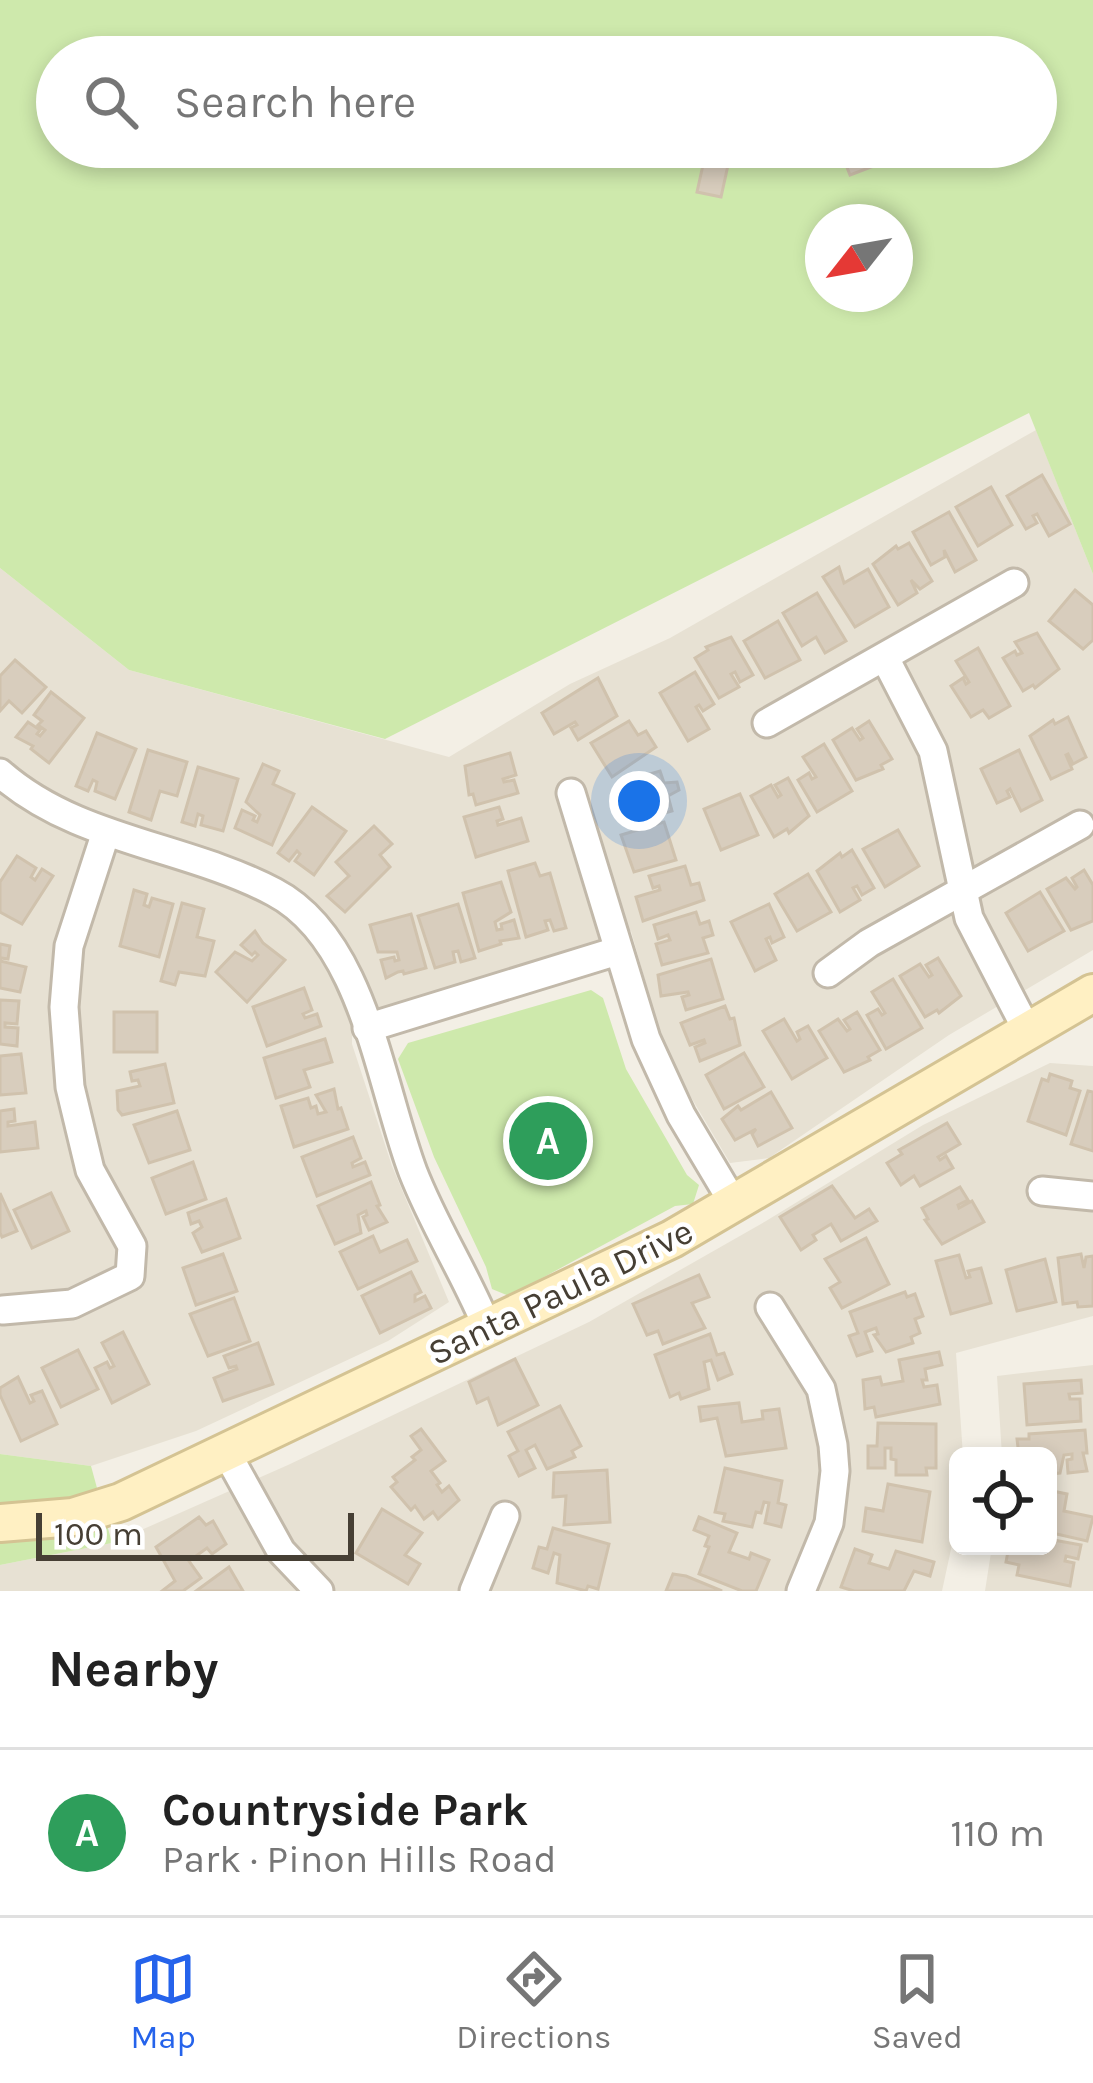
<!DOCTYPE html>
<html lang="en">
<head>
<meta charset="utf-8">
<style>
	:root { --surface:#fff; --page:#f2f2f2; --text:#222; --muted:#767676; --line:#e0e0e0; --accent:#2563eb }
	body { margin:0; font-family:Karla,sans-serif; background:var(--page); color:var(--text) }
	.controls { position:absolute; right:36px; bottom:36px; display:grid; overflow:hidden; border-radius:18px; box-shadow:0 6px 18px #0003 }
	.controls button { width:108px; height:108px; display:grid; place-items:center; padding:0; border:0; border-bottom:3px solid var(--line); background:var(--surface); color:var(--text); font:60px sans-serif }
	.compass { position:absolute; left:805px; top:204px; width:108px; height:108px; border-radius:50%; background:var(--surface); box-shadow:0 6px 18px #0003; rotate:239deg }
	.scale { position:absolute; left:36px; bottom:30px; width:318px; box-sizing:border-box; padding-left:12px; border:6px solid #463f34; border-top:0; font-size:33px; line-height:42px; white-space:nowrap; color:#463f34; -webkit-text-stroke:9px #fff; paint-order:stroke }
	.you { position:absolute; left:639px; top:801px; width:42px; height:42px; margin:-30px; border:9px solid #fff; border-radius:50%; background:#1a73e8; box-shadow:0 0 0 18px #1a73e833 }
	.badge { display:grid; place-items:center; width:78px; height:78px; border-radius:50%; background:var(--accent); color:#fff; font-size:39px; font-weight:700 }
	.pin { position:absolute; translate:-50% -50%; border:6px solid #fff; box-shadow:0 3px 12px #0006 }
	.list { margin:0; padding:0; list-style:none }
	h2 { display:flex; justify-content:space-between; align-items:center; height:156px; margin:0; padding:0 48px; font-size:51px }
	h2 small { font-size:39px; font-weight:400; color:var(--muted) }
	.list li { display:grid; grid-template-columns:78px 1fr auto; gap:36px; align-items:center; box-sizing:border-box; height:168px; padding:0 48px; border-top:3px solid var(--line) }
	.list b { display:block; font-size:45px; white-space:nowrap }
	.list p { margin:0; font-size:39px; white-space:nowrap; color:var(--muted) }
	.list em { font-size:39px; font-style:normal; color:var(--muted) }
	.icon { flex:none; width:66px; height:66px; fill:none; stroke:currentColor; stroke-width:2; stroke-linecap:round; stroke-linejoin:round }
	.map { position:relative; flex:none; width:1093px; height:1591px; overflow:hidden }
	.search { position:absolute; background:var(--surface); box-shadow:0 6px 18px #0003; left:36px; right:36px; top:36px; height:132px; display:flex; align-items:center; gap:30px; box-sizing:border-box; padding:0 42px; border-radius:66px; color:var(--muted); font-size:45px }
	.sheet { height:324px; background:var(--surface) }
	nav { display:flex; justify-content:space-around; align-items:center; box-sizing:border-box; height:168px; border-top:3px solid var(--line); background:var(--surface); font-size:33px; color:var(--muted) }
	nav a { display:grid; justify-items:center; gap:6px }
	nav .on { color:var(--accent) }
	.map>svg:first-child { display:block }
	.residential { fill:#e7e1d3 }
	.green { fill:#cee9ac; fill-rule:evenodd }
	.building { fill:#d8cdbd; stroke:#d0c2ad; stroke-width:3 }
	.lines { fill:none; stroke-linecap:round; stroke-linejoin:round }
	.street-casing { stroke:#c2b9aa; stroke-width:33 }
	.secondary-casing { stroke:#d4c393; stroke-width:42 }
	.street { stroke:#fff; stroke-width:27 }
	.secondary { stroke:#fff0c3; stroke-width:36 }
	.labels { text-anchor:middle; stroke-width:9; stroke-linejoin:round; paint-order:stroke }
	.street-label { font-size:36px; fill:#463f34; stroke:#fff }
</style>
</head>
<body>
<div class="map">
<svg width="1093" height="1591" viewBox="0 0 1093 1591">
	<rect width="100%" height="100%" fill="#f3efe5"/>
	<g class="residential">
		<polygon points="1036,430 1093,574 1093,950 949,1035 769,1158 730,1163 666,1055 631,931 596,945 352,1016 352,1044 392,1166 449,1302 388,1341 196,1431 91,1466 0,1454 0,568 129,670 449,757 570,684 670,638"/>
		<polygon points="1050,1063 1093,1066 1093,1316 956,1353 963,1456 958,1456 958,1517 942,1591 0,1591 0,1565 112,1543 288,1465 589,1322 766,1221 923,1125"/>
		<polygon points="1093,1365 1093,1591 985,1591 992,1546 1048,1546 1048,1456 1002,1456 997,1376"/>
	</g>
	<g class="green">
		<path d="M0,0h1093v574l-64,-161 -644,326 -256,-69 -129,-102zM57,57h979v90h-979zM823,222h72v72h-72z"/>
		<polygon points="591,990 603,998 626,1069 687,1175 699,1185 693,1204 675,1206 509,1296 492,1289 486,1267 434,1157 398,1059 408,1043"/>
		<polygon points="0,1454 91,1466 112,1543 0,1565"/>
	</g>
	<g class="building">
		<polygon points="707,147 732,147 721,197 697,192"/>
		<polygon points="839,147 866,147 874,166 850,175"/>
		<polygon points="1042,475 1070,524 1049,536 1037,514 1033,516 1037,523 1026,529 1007,496"/>
		<polygon points="991,487 1012,525 978,546 956,507"/>
		<polygon points="949,512 976,560 955,572 944,550 945,557 931,565 913,532"/>
		<polygon points="909,543 932,581 920,589 911,580 917,593 898,605 873,564 896,546 898,549"/>
		<polygon points="839,567 844,583 868,569 889,607 855,627 823,577"/>
		<polygon points="1075,590 1093,605 1093,640 1083,649 1049,621"/>
		<polygon points="817,593 846,641 825,653 816,637 802,646 783,613"/>
		<polygon points="778,621 800,660 765,678 744,641"/>
		<polygon points="1037,633 1059,669 1035,688 1033,685 1023,691 1003,658 1015,651 1017,655 1022,653 1015,642"/>
		<polygon points="731,637 753,675 740,682 735,672 731,674 739,687 719,698 695,658 708,650 706,647"/>
		<polygon points="978,648 1010,706 989,718 983,710 971,717 951,686 963,678 966,684 969,682 956,661"/>
		<polygon points="15,660 46,687 22,713 9,701 0,711 0,676"/>
		<polygon points="695,672 714,704 703,711 699,705 696,707 709,729 688,741 660,693"/>
		<polygon points="598,678 617,716 578,740 571,728 577,725 575,722 554,734 542,713"/>
		<polygon points="51,692 84,718 49,763 31,749 33,746 16,737 28,722 40,730 37,734 40,736 45,730 38,725 42,721 34,715"/>
		<polygon points="1068,717 1086,757 1073,764 1068,754 1066,755 1072,769 1051,779 1030,736 1053,720 1055,724"/>
		<polygon points="629,721 638,735 646,731 656,747 612,777 591,743"/>
		<polygon points="869,721 892,759 881,765 883,769 856,780 833,740 852,728 860,740 863,738 857,729"/>
		<polygon points="97,733 136,749 115,799 95,791 97,782 93,780 88,791 76,786"/>
		<polygon points="824,744 852,791 817,812 798,780 809,773 812,779 816,777 803,757"/>
		<polygon points="148,750 187,762 177,796 160,791 151,820 129,812"/>
		<polygon points="1019,750 1042,800 1021,811 1010,789 1007,791 1010,797 997,803 981,769"/>
		<polygon points="510,753 516,775 503,779 504,782 514,780 518,793 476,805 473,794 469,795 465,766"/>
		<polygon points="263,764 279,771 273,784 294,794 272,845 235,828 242,810 255,816 253,820 257,822 260,815 246,802"/>
		<polygon points="198,767 238,779 223,831 201,825 203,816 198,814 195,826 182,822"/>
		<polygon points="660,771 664,783 677,782 679,790 668,796 672,811 627,824 621,802 635,798 634,793 622,796 618,783"/>
		<polygon points="788,778 809,816 789,833 787,829 774,837 751,796 771,785 778,797 781,795 775,785"/>
		<polygon points="740,794 758,835 721,850 704,809"/>
		<polygon points="312,807 346,831 314,875 295,861 300,854 297,851 289,861 278,853"/>
		<polygon points="499,807 503,819 497,821 498,825 521,818 528,841 476,857 464,817"/>
		<polygon points="664,822 676,860 634,872 621,835"/>
		<polygon points="374,826 392,844 380,855 390,867 345,912 327,896 349,876 336,862"/>
		<polygon points="898,830 919,866 885,887 863,849"/>
		<polygon points="852,850 874,888 862,895 857,886 853,888 860,900 840,912 817,871 840,853 842,857"/>
		<polygon points="17,856 36,868 31,877 35,880 42,869 53,876 22,924 0,912 0,882"/>
		<polygon points="535,863 540,876 550,873 566,928 554,931 550,920 545,921 548,930 526,937 508,871"/>
		<polygon points="685,866 691,885 699,883 704,900 643,921 636,897 660,890 659,886 653,888 649,876"/>
		<polygon points="1084,870 1093,885 1093,921 1071,930 1047,889 1066,878 1075,889 1077,887 1072,878"/>
		<polygon points="808,874 831,912 797,931 775,894"/>
		<polygon points="501,882 511,912 495,922 497,930 502,929 501,924 514,920 519,938 500,941 501,944 479,951 463,893"/>
		<polygon points="134,890 147,894 144,905 149,907 152,898 173,904 159,957 120,946"/>
		<polygon points="1040,892 1064,931 1028,951 1006,913"/>
		<polygon points="182,903 204,909 197,937 214,941 205,976 179,972 175,985 161,981"/>
		<polygon points="458,904 475,958 461,962 458,951 453,952 455,962 435,968 418,916"/>
		<polygon points="769,904 784,937 772,943 770,937 766,939 776,960 755,971 731,922"/>
		<polygon points="696,912 700,924 709,921 713,935 703,938 708,953 662,965 656,944 670,940 668,935 658,939 654,925"/>
		<polygon points="411,914 426,968 404,974 403,971 398,972 386,978 381,960 394,957 395,961 399,960 397,952 378,952 370,925"/>
		<polygon points="255,931 263,943 285,960 247,1002 216,972 235,952 252,961 258,955 255,952 252,955 241,945"/>
		<polygon points="0,944 10,946 8,959 1,958 0,961 26,967 20,992 0,988"/>
		<polygon points="938,958 961,996 939,1013 937,1010 925,1017 900,976 920,964 929,977 932,975 926,965"/>
		<polygon points="711,959 723,999 686,1010 682,997 689,995 688,992 661,996 658,975"/>
		<polygon points="893,979 922,1028 886,1049 867,1015 878,1009 882,1015 885,1013 872,992"/>
		<polygon points="304,988 312,1010 303,1014 305,1018 317,1014 321,1026 267,1046 253,1007"/>
		<polygon points="0,1000 19,1001 17,1024 5,1023 5,1027 18,1028 17,1046 0,1044"/>
		<polygon points="725,1006 730,1019 734,1018 740,1045 700,1061 695,1047 705,1043 704,1040 690,1045 681,1023"/>
		<rect x="114" y="1012" width="43" height="40"/>
		<polygon points="857,1012 880,1050 868,1057 870,1060 844,1072 819,1031 838,1019 847,1031 850,1029 844,1020"/>
		<polygon points="784,1019 797,1041 800,1039 797,1032 808,1026 827,1058 792,1079 763,1031"/>
		<polygon points="325,1039 332,1062 304,1070 310,1087 276,1098 264,1058"/>
		<polygon points="744,1053 764,1087 724,1109 706,1075"/>
		<polygon points="21,1054 26,1093 0,1095 0,1056"/>
		<polygon points="165,1064 174,1103 122,1115 118,1110 117,1091 140,1086 138,1080 132,1081 130,1072"/>
		<polygon points="1050,1074 1072,1081 1070,1088 1080,1091 1066,1135 1028,1121 1042,1079 1048,1081"/>
		<polygon points="334,1089 338,1109 341,1108 348,1129 294,1147 281,1106 308,1098 311,1108 316,1106 318,1114 326,1112 316,1095"/>
		<polygon points="1088,1091 1093,1092 1093,1151 1071,1144"/>
		<polygon points="771,1092 792,1128 758,1146 752,1134 756,1129 735,1140 722,1119 738,1106 741,1110"/>
		<polygon points="14,1109 15,1121 8,1122 8,1126 35,1122 38,1148 0,1152 0,1111"/>
		<polygon points="177,1111 190,1150 149,1163 134,1125"/>
		<polygon points="947,1123 960,1144 938,1157 940,1160 946,1156 953,1168 920,1186 914,1176 901,1185 887,1163 902,1154 899,1150"/>
		<polygon points="353,1137 361,1158 352,1163 353,1167 365,1162 370,1175 317,1196 302,1157"/>
		<polygon points="193,1162 206,1199 166,1214 152,1178"/>
		<polygon points="371,1182 380,1205 377,1206 387,1222 369,1230 363,1217 367,1215 366,1211 358,1215 361,1233 335,1244 318,1206"/>
		<polygon points="832,1186 855,1218 869,1209 877,1221 841,1241 831,1224 813,1235 816,1240 801,1250 780,1217"/>
		<polygon points="960,1187 968,1200 958,1205 959,1208 972,1201 984,1222 942,1244 925,1220 928,1219 922,1208"/>
		<polygon points="0,1193 17,1231 2,1237 0,1233"/>
		<polygon points="51,1193 69,1231 32,1248 14,1210"/>
		<polygon points="226,1199 240,1238 202,1252 193,1233 202,1227 199,1221 191,1224 188,1213"/>
		<polygon points="373,1236 380,1252 407,1240 417,1261 358,1289 340,1252"/>
		<polygon points="866,1238 889,1284 842,1308 830,1288 840,1282 825,1259"/>
		<polygon points="223,1254 237,1291 196,1305 183,1268"/>
		<polygon points="1081,1254 1084,1268 1086,1257 1093,1256 1093,1306 1078,1307 1077,1302 1063,1304 1058,1258"/>
		<polygon points="959,1255 966,1278 970,1277 968,1271 981,1268 991,1303 951,1314 936,1261"/>
		<polygon points="1045,1259 1056,1302 1017,1311 1006,1270"/>
		<polygon points="411,1272 421,1292 415,1295 415,1301 425,1296 431,1308 380,1333 362,1296"/>
		<polygon points="699,1275 709,1297 692,1303 705,1328 663,1344 658,1331 647,1335 633,1304"/>
		<polygon points="905,1292 907,1297 915,1294 923,1316 915,1319 920,1333 911,1337 913,1343 886,1352 874,1335 878,1334 876,1328 865,1332 872,1351 857,1356 849,1336 858,1333 850,1312"/>
		<polygon points="234,1298 250,1341 208,1356 190,1314"/>
		<polygon points="123,1332 149,1384 112,1403 95,1368 107,1362 110,1368 114,1366 102,1343"/>
		<polygon points="710,1334 717,1355 724,1353 732,1374 718,1380 711,1360 704,1362 709,1389 681,1399 679,1393 670,1397 655,1355"/>
		<polygon points="258,1343 273,1384 223,1401 214,1378 237,1369 236,1366 229,1368 224,1356"/>
		<polygon points="78,1350 98,1389 61,1407 42,1368"/>
		<polygon points="939,1352 942,1365 925,1369 927,1380 922,1380 924,1387 937,1385 940,1404 876,1417 874,1407 865,1409 863,1380 880,1377 882,1385 903,1381 899,1360"/>
		<polygon points="515,1359 538,1405 498,1425 488,1398 477,1403 469,1382"/>
		<polygon points="18,1377 30,1403 34,1401 31,1395 42,1391 57,1424 21,1441 0,1395 0,1388"/>
		<polygon points="1081,1380 1082,1393 1069,1394 1070,1399 1080,1399 1081,1421 1027,1425 1024,1384"/>
		<polygon points="739,1403 742,1422 763,1419 762,1411 779,1409 786,1448 726,1456 717,1418 701,1421 699,1407"/>
		<polygon points="560,1406 581,1446 572,1451 575,1457 547,1469 535,1445 526,1450 535,1468 519,1476 509,1456 518,1451 508,1432"/>
		<polygon points="878,1423 936,1424 936,1468 926,1468 927,1475 896,1475 896,1460 891,1459 891,1448 885,1448 885,1468 868,1468 868,1446 877,1446"/>
		<polygon points="421,1429 445,1461 431,1471 440,1483 437,1485 442,1492 449,1486 459,1500 438,1519 433,1512 424,1519 415,1506 411,1510 391,1487 397,1482 393,1477 415,1460 412,1457 421,1450 411,1436"/>
		<polygon points="1085,1430 1087,1453 1083,1453 1087,1471 1068,1473 1067,1460 1072,1459 1072,1454 1064,1455 1060,1473 1048,1474 1048,1456 1019,1456 1017,1439 1029,1439 1029,1434"/>
		<polygon points="725,1468 782,1481 778,1503 786,1505 781,1527 765,1523 769,1503 764,1502 761,1513 756,1512 752,1527 723,1521 725,1514 715,1512"/>
		<polygon points="607,1470 610,1522 564,1525 566,1496 553,1497 554,1473"/>
		<polygon points="888,1484 930,1492 922,1542 863,1531 866,1508 883,1511"/>
		<polygon points="1048,1490 1067,1494 1064,1511 1093,1517 1087,1541 1048,1532"/>
		<polygon points="382,1509 422,1533 405,1555 420,1564 408,1584 356,1553"/>
		<polygon points="199,1517 206,1525 213,1521 226,1544 212,1554 207,1548 189,1561 201,1578 183,1591 162,1591 175,1581 156,1547"/>
		<polygon points="699,1517 737,1533 729,1552 749,1559 751,1553 769,1560 756,1591 742,1591 699,1574 709,1547 705,1546 709,1536 694,1530"/>
		<polygon points="553,1528 609,1544 598,1589 588,1586 586,1591 557,1583 560,1555 554,1553 548,1573 533,1568 539,1547 547,1549"/>
		<polygon points="1048,1539 1081,1545 1078,1559 1066,1556 1065,1561 1074,1563 1070,1586 1017,1575 1019,1565 1006,1562 1009,1546 1048,1546"/>
		<polygon points="855,1549 872,1555 869,1563 889,1569 896,1551 934,1562 930,1576 914,1571 904,1591 854,1591 841,1587"/>
		<polygon points="229,1567 243,1591 196,1591"/>
		<polygon points="673,1574 686,1576 722,1591 666,1591"/>
	</g>
	<g class="lines">
		<defs>
			<g id="street">
				<polyline points="885,658 933,751 969,918 1028,1032"/>
				<polyline points="767,723 1014,583"/>
				<path d="M0,773c77,68 185,72 274,119 90,47 106,193 139,280 21,54 53,103 75,157"/>
				<polyline points="571,793 646,1039 681,1115 734,1204"/>
				<polyline points="828,973 869,943 1080,825"/>
				<polyline points="367,1028 617,951"/>
				<polyline points="1042,1191 1093,1196"/>
				<polyline points="770,1307 821,1389 833,1445 835,1471 829,1523 801,1591"/>
				<polyline points="3,1310 72,1304 130,1276 132,1246 90,1170 70,1087 64,1007 69,946 106,832"/>
				<polyline points="225,1450 281,1551 319,1591"/>
				<polyline points="474,1591 505,1516"/>
			</g>
			<polyline id="secondary" points="0,1523 73,1517 121,1502 672,1239 1093,993"/>
		</defs>
		<use href="#street" class="street-casing"/>
		<use href="#secondary" class="secondary-casing"/>
		<use href="#street" class="street"/>
		<use href="#secondary" class="secondary"/>
	</g>
	<g class="labels">
		<g class="street-label">
			<text transform="translate(560 1291) rotate(-26)" y="13">Santa Paula Drive</text>
		</g>
	</g>
</svg>
<div class="controls">
<button><svg class="icon" aria-label="locate" viewBox="0 0 24 24"><circle cx="12" cy="12" r="6"/><path d="M12 2v4M12 18v4M2 12h4M18 12h4"/></svg></button>
</div>
<svg class="compass" viewBox="-18 -18 36 36"><path d="M0-13l5 13h-10z" fill="#e53935"/><path d="M0 13l5-13h-10z" fill="#767676"/></svg>
<div class="scale">100 m</div>
<div class="you"></div>
<div class="pin badge" style="left:548px;top:1141px;background:#2e9e5b">A</div>
<div class="search"><svg class="icon" aria-label="search" viewBox="0 0 24 24"><circle cx="10" cy="10" r="6"/><path d="M15 15l6 6"/></svg>Search here</div>
</div>
<section class="sheet">
<h2>Nearby<small></small></h2>
<ul class="list">
<li><span class="badge" style="background:#2e9e5b">A</span><div><b>Countryside Park</b><p>Park · Pinon Hills Road</p></div><em>110 m</em></li>
</ul>
</section>
<nav>
<a class="on"><svg class="icon" aria-label="map" viewBox="0 0 24 24"><path d="M3 6l6-2 6 2 6-2v14l-6 2-6-2-6 2zM9 4v14M15 6v14"/></svg>Map</a>
<a><svg class="icon" aria-label="directions" viewBox="0 0 24 24"><path d="M12 3l9 9-9 9-9-9zM9 14v-3h6M13 9l2 2-2 2"/></svg>Directions</a>
<a><svg class="icon" aria-label="saved" viewBox="0 0 24 24"><path d="M7 4h10v16l-5-4-5 4z"/></svg>Saved</a>
</nav>
</body>
</html>
